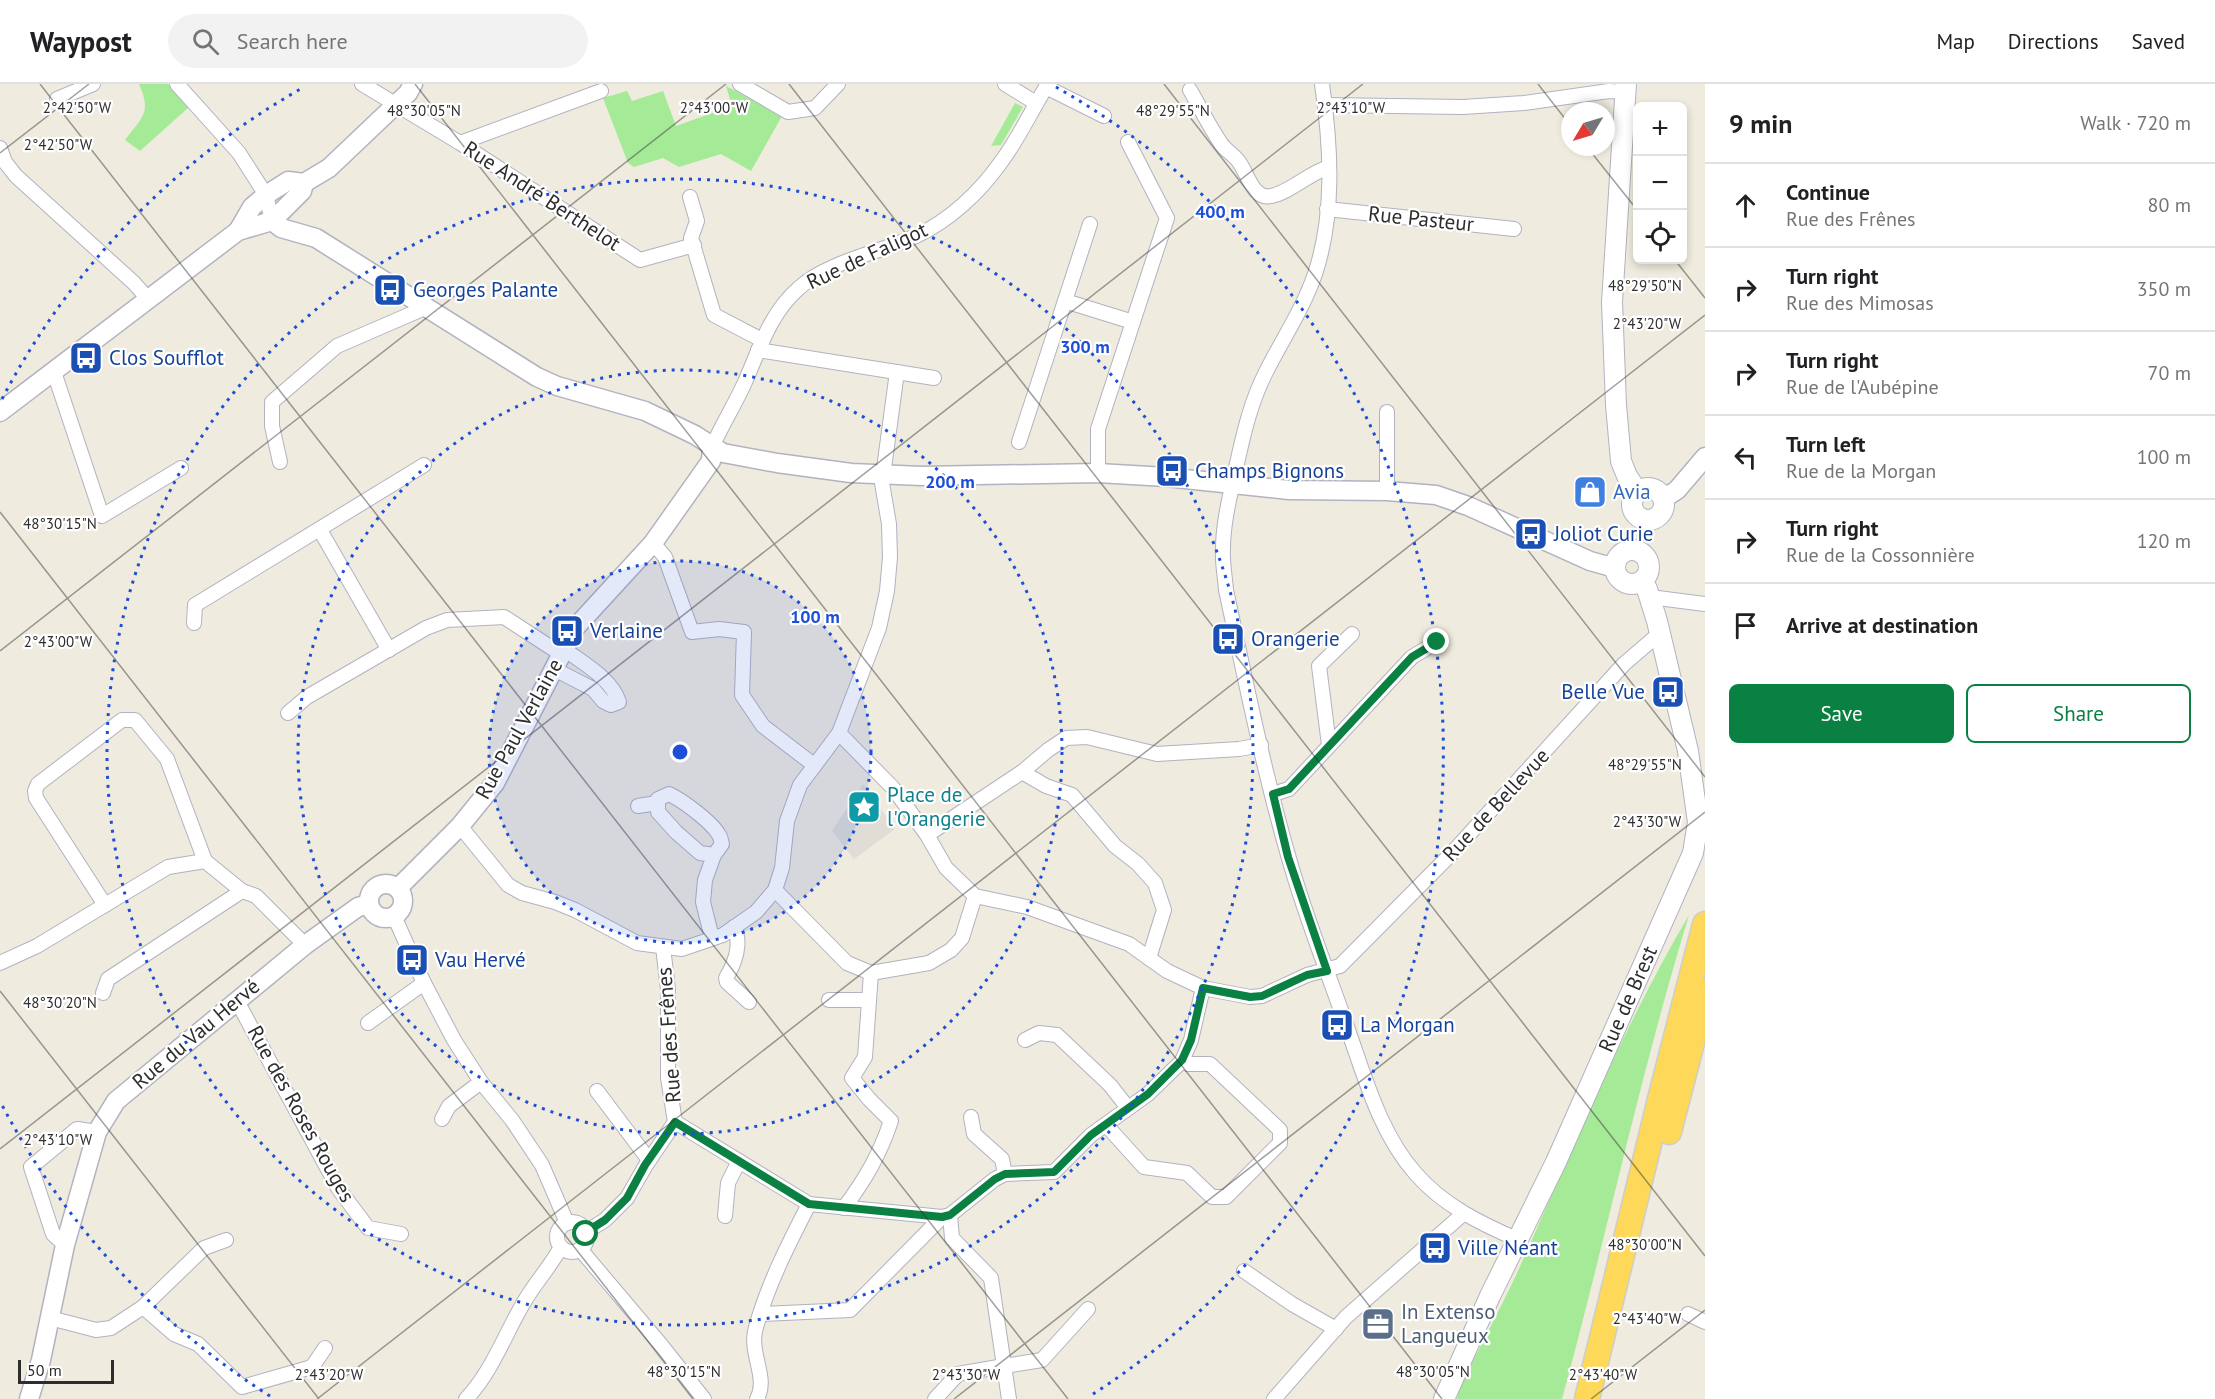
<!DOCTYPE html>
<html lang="en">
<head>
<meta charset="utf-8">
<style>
	:root { --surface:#fff; --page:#f2f2f2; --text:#202124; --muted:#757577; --line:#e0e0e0; --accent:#0b8043 }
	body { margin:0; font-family:"PT Sans",sans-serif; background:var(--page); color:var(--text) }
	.controls { position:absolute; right:18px; top:18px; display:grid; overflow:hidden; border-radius:9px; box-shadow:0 3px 9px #0003 }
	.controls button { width:54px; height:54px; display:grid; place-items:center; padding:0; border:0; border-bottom:2px solid var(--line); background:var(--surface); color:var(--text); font:30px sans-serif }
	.compass { position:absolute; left:1561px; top:18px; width:54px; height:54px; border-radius:50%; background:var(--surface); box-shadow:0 3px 9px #0003; rotate:232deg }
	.scale { position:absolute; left:18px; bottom:15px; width:96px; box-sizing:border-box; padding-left:6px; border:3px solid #2d2d2d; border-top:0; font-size:16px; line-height:21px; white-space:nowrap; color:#2d2d2d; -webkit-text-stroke:4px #fff; paint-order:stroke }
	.stop { position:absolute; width:18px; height:18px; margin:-14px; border:4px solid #0b8043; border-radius:50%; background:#fff }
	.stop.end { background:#0b8043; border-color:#fff; box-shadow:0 2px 6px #0008 }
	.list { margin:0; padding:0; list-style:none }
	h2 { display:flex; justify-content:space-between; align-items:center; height:78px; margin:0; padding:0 24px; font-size:26px }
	h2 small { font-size:20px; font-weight:400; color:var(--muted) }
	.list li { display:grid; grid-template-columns:39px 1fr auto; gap:18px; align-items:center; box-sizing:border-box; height:84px; padding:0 24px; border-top:2px solid var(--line) }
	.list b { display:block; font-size:22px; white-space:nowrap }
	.list p { margin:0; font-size:20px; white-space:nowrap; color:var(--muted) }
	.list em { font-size:20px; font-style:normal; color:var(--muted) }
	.actions { display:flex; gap:12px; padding:18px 24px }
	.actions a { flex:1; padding:14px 0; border:2px solid var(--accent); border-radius:9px; text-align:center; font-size:21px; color:var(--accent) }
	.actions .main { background:var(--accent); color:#fff }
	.icon { flex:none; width:33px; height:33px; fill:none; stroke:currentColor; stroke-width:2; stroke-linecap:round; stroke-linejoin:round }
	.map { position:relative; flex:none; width:1705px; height:1315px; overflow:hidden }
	header { display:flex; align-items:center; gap:36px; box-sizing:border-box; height:84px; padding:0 30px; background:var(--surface); border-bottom:2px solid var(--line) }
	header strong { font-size:28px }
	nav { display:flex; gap:33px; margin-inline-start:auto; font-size:21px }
	.search { width:420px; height:54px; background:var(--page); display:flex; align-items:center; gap:15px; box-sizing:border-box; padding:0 21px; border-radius:33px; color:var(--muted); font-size:22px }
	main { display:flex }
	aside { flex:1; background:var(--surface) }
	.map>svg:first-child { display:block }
	.green { fill:#a5ea97 }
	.plaza { fill:#dfddd6 }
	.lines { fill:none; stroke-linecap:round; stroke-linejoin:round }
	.minor-casing { stroke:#b2b2c1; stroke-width:16 }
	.tertiary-casing { stroke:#b2b2c1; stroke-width:21 }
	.secondary-casing { stroke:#b2b2c1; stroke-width:22 }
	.trunk-casing { stroke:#cdcdcd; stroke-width:27 }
	.minor { stroke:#fff; stroke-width:14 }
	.tertiary { stroke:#fff; stroke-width:18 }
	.secondary { stroke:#fff; stroke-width:20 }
	.trunk { stroke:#fed858; stroke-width:24 }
	.route { stroke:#0b8043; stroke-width:8 }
	.ticks { fill:none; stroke:#2d2d2d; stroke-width:1.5; stroke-opacity:0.45 }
	.ring { fill:none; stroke:#1d4ed8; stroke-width:3; stroke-dasharray:3 6 }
	.labels { text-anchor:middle; stroke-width:4.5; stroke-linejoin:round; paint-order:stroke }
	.street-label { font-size:21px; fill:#2d2d2d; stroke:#fff }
	.transit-label { font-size:21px; fill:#164399; stroke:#fff; text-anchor:start }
	.shop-label { font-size:21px; fill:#366cbe; stroke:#fff; text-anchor:start }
	.culture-label { font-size:21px; fill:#0d838f; stroke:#fff; text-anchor:start }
	.service-label { font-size:21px; fill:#4e5e75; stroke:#fff; text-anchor:start }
	.ticks-label { font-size:15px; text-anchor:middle; fill:#2d2d2d; stroke:#fff; stroke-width:4.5; stroke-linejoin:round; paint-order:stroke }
	.centre { fill:#1d4ed8; stroke:#fff; stroke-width:3 }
	.ring-label { font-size:18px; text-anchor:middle; font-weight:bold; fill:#1d4ed8; stroke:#fff; stroke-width:4.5; stroke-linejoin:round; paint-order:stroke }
</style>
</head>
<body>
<header>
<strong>Waypost</strong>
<div class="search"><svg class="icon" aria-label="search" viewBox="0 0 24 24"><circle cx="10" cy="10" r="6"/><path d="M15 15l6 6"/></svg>Search here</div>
<nav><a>Map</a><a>Directions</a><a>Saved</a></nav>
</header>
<main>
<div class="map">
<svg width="1705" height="1315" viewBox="0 0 1705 1315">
	<rect width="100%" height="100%" fill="#efebde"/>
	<g class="green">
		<path d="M139,0h29l21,23 -49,44 -15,-11c17,-23 27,-27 14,-56z"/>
		<polygon points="726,2 782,32 751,87 721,70 679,83 663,74 634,83 628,79 603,14 627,7 632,17 663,7 676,42 732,22"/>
		<polygon points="1015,19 1023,23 1001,61 991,62"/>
		<path d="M1689,831c-49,160 -83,323 -127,484h-105l2,-11c19,-38 40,-76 58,-115 54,-120 105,-244 172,-358z"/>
	</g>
	<polygon class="plaza" points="863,700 895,745 854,775 832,747"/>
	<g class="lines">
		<defs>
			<g id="minor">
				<polyline points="177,0 239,69 266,111 272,137"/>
				<polyline points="362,0 460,59 640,176 694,161"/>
				<polyline points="740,0 788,28 815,24 838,0"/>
				<polyline points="1005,0 1036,19"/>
				<path d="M1322,0c9,62 13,130 -7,190 -12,35 -33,66 -49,98 -17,33 -24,69 -32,105 -5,23 -11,48 -11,72 -1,13 2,27 3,41 19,88 37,178 62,265 16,58 39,115 59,172 18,50 33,107 69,147 27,31 65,50 103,66"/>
				<polyline points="1046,3 1104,32"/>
				<path d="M1190,6c10,17 19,36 30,52 5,9 14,12 19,20 9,12 14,38 32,34 18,-3 38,-23 58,-29"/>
				<polyline points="57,15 93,0"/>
				<polyline points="1325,21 1463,23 1524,19 1609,7 1625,8"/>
				<polyline points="460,59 601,7"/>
				<polyline points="0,64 5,78 16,92 134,199 148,215"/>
				<polyline points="690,113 697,137 691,154 714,231 762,256"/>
				<polyline points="1327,125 1514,145"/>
				<polyline points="1065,217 1133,238"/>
				<polyline points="758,266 934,294"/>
				<polyline points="54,288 102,432 181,384"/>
				<polyline points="897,288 882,399 889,440 890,473 887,507 879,544 839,649 893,704 927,751 946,784 975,812 1027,823 1129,860 1167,887 1203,904 1250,913 1262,912 1307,891 1340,882 1452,769 1624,580 1660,549"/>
				<polyline points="1387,328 1387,407"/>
				<polyline points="1019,358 1090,140"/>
				<path d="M712,363c10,-22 23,-43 33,-65 15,-34 25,-69 54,-94 28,-26 82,-36 117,-52 33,-15 64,-44 85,-74 18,-24 31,-53 47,-78"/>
				<polyline points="280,378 272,342 272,318 337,262 427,223"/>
				<polyline points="1098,389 1098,345 1167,134 1128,58"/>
				<polyline points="320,446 389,566"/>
				<polyline points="653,459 665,473 692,548 719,545 744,548 742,611 763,642 814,681"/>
				<polyline points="1650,513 1705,520"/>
				<polyline points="194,539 195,521 424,381"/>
				<path d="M554,585l39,20 10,12 8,4 8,-3c-8,-24 -35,-38 -55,-53"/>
				<polyline points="288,629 307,613 426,544 447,536 504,533 561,570"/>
				<polyline points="1329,661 1319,582 1352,550"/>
				<polyline points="1022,688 1046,702 1072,711 1115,762 1138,780 1155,799 1164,826 1149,874"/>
				<polyline points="1273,710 1289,705 1412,573 1437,558"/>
				<polyline points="638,722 657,719"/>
				<polyline points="460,742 508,801 522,809 555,818 575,826 637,859 682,865 723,851 756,828 775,806 782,784 787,737 800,701 839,649"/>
				<polyline points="927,751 1022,688 1048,666 1066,654 1087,653 1157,670 1239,665 1261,661"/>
				<polyline points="775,806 847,879 871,889 929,879 951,866 962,854 975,812"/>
				<polyline points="105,821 36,714 35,707 38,700 122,636 135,636 167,675 205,777"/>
				<polyline points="394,832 424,899 454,956 481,998 512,1036 542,1081 567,1139"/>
				<path d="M734,843c8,16 1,36 -8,51l1,4 22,20"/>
				<path d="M712,854l-9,-36 2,-22 9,-25 -14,-2 -24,-21 -18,-20v-13l11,-5c13,6 43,28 50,41 2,3 2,6 3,9l-8,11"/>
				<polyline points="0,879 37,862 168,783 205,777 242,807"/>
				<polyline points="103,909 108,895 242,807 256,812 305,861"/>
				<polyline points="829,916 869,916"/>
				<polyline points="237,917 338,1104 368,1144 401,1150"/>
				<polyline points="368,939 424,899"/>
				<polyline points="1025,956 1039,949 1057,951 1110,1001 1128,1024"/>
				<polyline points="597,1007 649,1076"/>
				<polyline points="971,1033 974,1050 1002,1075 1005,1090"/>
				<polyline points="442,1035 449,1022 481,998"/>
				<polyline points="675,1038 809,1120 922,1131 942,1133 950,1131 995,1095 1005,1090 1054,1088 1091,1051 1148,1010 1182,977 1191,956 1203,904"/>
				<polyline points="1106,1041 1144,1083 1187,1089 1212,1113 1226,1113 1280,1059 1280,1046 1210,980 1188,980 1182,977"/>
				<path d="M844,1124c22,-30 35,-52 47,-87l-22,-22 -17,-21 13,-21 6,-84"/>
				<polyline points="725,1132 728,1099 739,1077"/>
				<circle cx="572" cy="1153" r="15"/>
				<polyline points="586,1148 605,1136 627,1114 646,1081 675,1038 668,994 668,905 663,863"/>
				<polyline points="65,1161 53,1150 31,1083 77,1045 97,1048"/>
				<polyline points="580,1165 662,1262 704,1315"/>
				<polyline points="1244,1187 1292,1220 1336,1245"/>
				<polyline points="143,1223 174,1250 198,1260 242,1303 312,1283 325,1264"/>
				<polyline points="761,1230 850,1226 942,1133"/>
				<polyline points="1688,1230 1705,1238"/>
				<polyline points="50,1234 96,1246 111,1244 143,1223 204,1164 226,1156"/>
				<path d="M466,1315c26,-27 39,-65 58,-97 11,-19 26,-35 37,-55"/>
				<path d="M757,1315c12,-22 -9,-46 -1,-72 12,-43 33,-84 53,-123"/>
				<polyline points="935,1315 958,1290 1004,1282 991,1194 952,1154 950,1131"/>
				<polyline points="1009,1315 1004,1282 1042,1276 1088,1225"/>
				<polyline points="1274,1315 1346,1233 1463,1130"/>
			</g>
			<g id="tertiary">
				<polyline points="272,137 281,144 316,154 537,293 557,302 645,327 695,351 723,369 777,379 851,389 922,392 1098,389 1166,393 1289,406 1387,407 1436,411 1468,422 1590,477 1615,484"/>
				<polyline points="238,147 252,123 266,111 288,97 304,99 329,84 408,9 413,0"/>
				<polyline points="0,328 238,147 272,137 302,107 304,99"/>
				<polyline points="1663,415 1677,406 1705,373"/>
				<circle cx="386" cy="817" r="17"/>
				<polyline points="398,804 460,742 495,699 575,544 653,459 711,377 712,363"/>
				<polyline points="29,1315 41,1276 65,1161 97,1048 116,1017 305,861 358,823 369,820"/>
			</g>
			<g id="secondary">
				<polyline points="1626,0 1612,218 1616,321 1621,377 1627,392 1637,407"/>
				<circle cx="1648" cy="420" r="16"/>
				<circle cx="1632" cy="483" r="17"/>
				<polyline points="1444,1315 1490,1212 1556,1078 1693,769 1698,738 1688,667 1657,537 1647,505 1642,497"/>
			</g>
			<g id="trunk">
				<polyline points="1669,1048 1705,908"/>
				<polyline points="1587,1315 1661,1011 1705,840"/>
			</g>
		</defs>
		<use href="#minor" class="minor-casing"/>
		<use href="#tertiary" class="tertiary-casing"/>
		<use href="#secondary" class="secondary-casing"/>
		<use href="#trunk" class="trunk-casing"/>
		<use href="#minor" class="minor"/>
		<use href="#tertiary" class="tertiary"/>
		<use href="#secondary" class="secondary"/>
		<use href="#trunk" class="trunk"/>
	</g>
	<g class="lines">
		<polyline class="route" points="586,1150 586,1148 605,1136 627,1114 645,1081 675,1038 809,1120 942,1133 950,1131 995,1095 1005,1090 1054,1088 1091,1051 1148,1010 1182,976 1191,956 1203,904 1250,913 1262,912 1307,891 1327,887 1288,773 1273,710 1289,705 1412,573 1437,558"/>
	</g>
	<path class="ticks" d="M40,0l1028,1315M415,0l1027,1315M789,0l916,1172M1164,0l541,693M1538,0l32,41M1587,63l51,64M0,69l89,-69M1675,176l30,38M0,428l693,887M0,567l726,-567M0,907l319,408M0,1065l1363,-1065M317,1315l1388,-1084M954,1315l751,-587M1591,1315l114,-89"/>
	<circle cx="680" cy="668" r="191" fill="#1d4ed8" fill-opacity=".12"/>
	<g class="ring">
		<circle cx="680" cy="668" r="191"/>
		<circle cx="680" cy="668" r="382"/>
		<circle cx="680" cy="668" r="573"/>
		<path d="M270 1312A764 764 0 0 1 2 1021M2 315A764 764 0 0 1 304 3M1056 3A764 764 0 0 1 1090 1312"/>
	</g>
	<defs>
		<symbol id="bus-square" viewBox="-11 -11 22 22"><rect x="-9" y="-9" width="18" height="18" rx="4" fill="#1a4fb4" stroke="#fff"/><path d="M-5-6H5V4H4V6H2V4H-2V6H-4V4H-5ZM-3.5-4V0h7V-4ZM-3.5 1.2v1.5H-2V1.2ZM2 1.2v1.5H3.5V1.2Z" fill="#fff"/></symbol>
		<symbol id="shop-square" viewBox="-11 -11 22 22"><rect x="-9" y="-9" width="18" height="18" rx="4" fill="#3f7fe0" stroke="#fff"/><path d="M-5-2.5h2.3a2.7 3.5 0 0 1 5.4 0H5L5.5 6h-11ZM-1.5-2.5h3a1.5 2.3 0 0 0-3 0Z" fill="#fff"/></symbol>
		<symbol id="sight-square" viewBox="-11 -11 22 22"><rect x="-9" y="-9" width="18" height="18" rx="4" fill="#0f9aa8" stroke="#fff"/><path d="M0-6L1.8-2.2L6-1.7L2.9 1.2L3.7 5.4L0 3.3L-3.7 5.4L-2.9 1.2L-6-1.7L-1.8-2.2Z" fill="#fff"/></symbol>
		<symbol id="office-square" viewBox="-11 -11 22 22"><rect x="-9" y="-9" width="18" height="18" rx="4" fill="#5c6f8a" stroke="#fff"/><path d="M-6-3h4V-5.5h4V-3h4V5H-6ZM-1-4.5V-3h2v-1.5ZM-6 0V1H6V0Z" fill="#fff"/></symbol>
	</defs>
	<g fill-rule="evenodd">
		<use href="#bus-square" x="371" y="187" width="38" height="38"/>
		<use href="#bus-square" x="67" y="255" width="38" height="38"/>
		<use href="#bus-square" x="1153" y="368" width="38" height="38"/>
		<use href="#shop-square" x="1571" y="389" width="38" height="38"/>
		<use href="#bus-square" x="1512" y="431" width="38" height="38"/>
		<use href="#bus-square" x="548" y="528" width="38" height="38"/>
		<use href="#bus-square" x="1209" y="536" width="38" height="38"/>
		<use href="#bus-square" x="1649" y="589" width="38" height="38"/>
		<use href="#sight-square" x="845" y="704" width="38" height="38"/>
		<use href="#bus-square" x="393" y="857" width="38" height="38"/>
		<use href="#bus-square" x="1318" y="922" width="38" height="38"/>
		<use href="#bus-square" x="1416" y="1145" width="38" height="38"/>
		<use href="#office-square" x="1359" y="1221" width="38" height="38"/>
	</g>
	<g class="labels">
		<g class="street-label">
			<text transform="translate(542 112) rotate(33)" y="7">Rue André Berthelot</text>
			<text transform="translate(1421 135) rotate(6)" y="7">Rue Pasteur</text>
			<text transform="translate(867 172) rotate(-25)" y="7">Rue de Faligot</text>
			<text transform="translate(519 645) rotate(-61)" y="7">Rue Paul Verlaine</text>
			<text transform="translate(1496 721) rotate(-47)" y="7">Rue de Bellevue</text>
			<text transform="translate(1628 915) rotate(-66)" y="7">Rue de Brest</text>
			<text transform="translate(196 950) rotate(-40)" y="7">Rue du Vau Hervé</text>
			<text transform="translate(669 951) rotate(-94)" y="7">Rue des Frênes</text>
			<text transform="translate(301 1030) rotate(61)" y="7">Rue des Roses Rouges</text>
		</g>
		<g class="transit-label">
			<text x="413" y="213">Georges Palante</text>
			<text x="109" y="281">Clos Soufflot</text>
			<text x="1195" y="394">Champs Bignons</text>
			<text x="1554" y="457">Joliot Curie</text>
			<text x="590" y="554">Verlaine</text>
			<text x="1251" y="562">Orangerie</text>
			<text x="1645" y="615" text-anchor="end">Belle Vue</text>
			<text x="435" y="883">Vau Hervé</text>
			<text x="1360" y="948">La Morgan</text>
			<text x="1458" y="1171">Ville Néant</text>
		</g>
		<g class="shop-label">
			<text x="1613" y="415">Avia</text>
		</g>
		<g class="culture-label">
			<text x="887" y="718">Place de<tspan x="887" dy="24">l'Orangerie</tspan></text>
		</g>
		<g class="service-label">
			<text x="1401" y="1235">In Extenso<tspan x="1401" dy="24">Langueux</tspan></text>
		</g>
	</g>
	<g class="ticks-label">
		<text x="714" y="29">2°43'00"W</text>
		<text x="1351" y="29">2°43'10"W</text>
		<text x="77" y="29">2°42'50"W</text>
		<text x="424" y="32">48°30'05"N</text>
		<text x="1173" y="32">48°29'55"N</text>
		<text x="58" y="66">2°42'50"W</text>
		<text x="1645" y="207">48°29'50"N</text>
		<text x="1647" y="245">2°43'20"W</text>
		<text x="60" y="445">48°30'15"N</text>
		<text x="58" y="563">2°43'00"W</text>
		<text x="1645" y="686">48°29'55"N</text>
		<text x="1647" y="743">2°43'30"W</text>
		<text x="60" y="924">48°30'20"N</text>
		<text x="58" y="1061">2°43'10"W</text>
		<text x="1645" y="1166">48°30'00"N</text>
		<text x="1647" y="1240">2°43'40"W</text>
		<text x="684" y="1293">48°30'15"N</text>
		<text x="1433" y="1293">48°30'05"N</text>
		<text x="329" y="1296">2°43'20"W</text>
		<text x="966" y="1296">2°43'30"W</text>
		<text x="1603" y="1296">2°43'40"W</text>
	</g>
	<circle cx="680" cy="668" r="9" class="centre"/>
	<g class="ring-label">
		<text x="1220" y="134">400 m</text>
		<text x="1085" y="269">300 m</text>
		<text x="950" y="404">200 m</text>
		<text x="815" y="539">100 m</text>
	</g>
</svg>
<div class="controls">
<button>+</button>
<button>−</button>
<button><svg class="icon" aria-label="locate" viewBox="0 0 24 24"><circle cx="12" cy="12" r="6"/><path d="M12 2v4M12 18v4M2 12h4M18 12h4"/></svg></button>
</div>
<svg class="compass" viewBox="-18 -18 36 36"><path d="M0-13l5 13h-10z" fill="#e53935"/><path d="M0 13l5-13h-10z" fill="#757577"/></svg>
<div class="scale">50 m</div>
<div class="stop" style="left:586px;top:1150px"></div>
<div class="stop end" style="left:1437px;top:558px"></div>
</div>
<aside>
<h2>9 min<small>Walk · 720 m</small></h2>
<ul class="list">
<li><svg class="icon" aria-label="ahead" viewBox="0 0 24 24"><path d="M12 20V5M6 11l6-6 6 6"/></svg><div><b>Continue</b><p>Rue des Frênes</p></div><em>80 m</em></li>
<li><svg class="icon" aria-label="right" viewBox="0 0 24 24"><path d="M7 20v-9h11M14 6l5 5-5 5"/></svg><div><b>Turn right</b><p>Rue des Mimosas</p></div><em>350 m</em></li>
<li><svg class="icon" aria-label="right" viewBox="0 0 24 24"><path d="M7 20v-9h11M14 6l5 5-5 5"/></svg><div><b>Turn right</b><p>Rue de l'Aubépine</p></div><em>70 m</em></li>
<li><svg class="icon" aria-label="left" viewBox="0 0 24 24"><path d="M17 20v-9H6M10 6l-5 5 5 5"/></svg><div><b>Turn left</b><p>Rue de la Morgan</p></div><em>100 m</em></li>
<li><svg class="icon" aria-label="right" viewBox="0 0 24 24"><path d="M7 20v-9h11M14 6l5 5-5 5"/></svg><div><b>Turn right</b><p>Rue de la Cossonnière</p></div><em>120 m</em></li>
<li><svg class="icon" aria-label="arrive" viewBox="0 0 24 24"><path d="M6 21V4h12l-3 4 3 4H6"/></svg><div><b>Arrive at destination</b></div></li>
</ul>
<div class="actions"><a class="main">Save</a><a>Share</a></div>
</aside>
</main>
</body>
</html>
